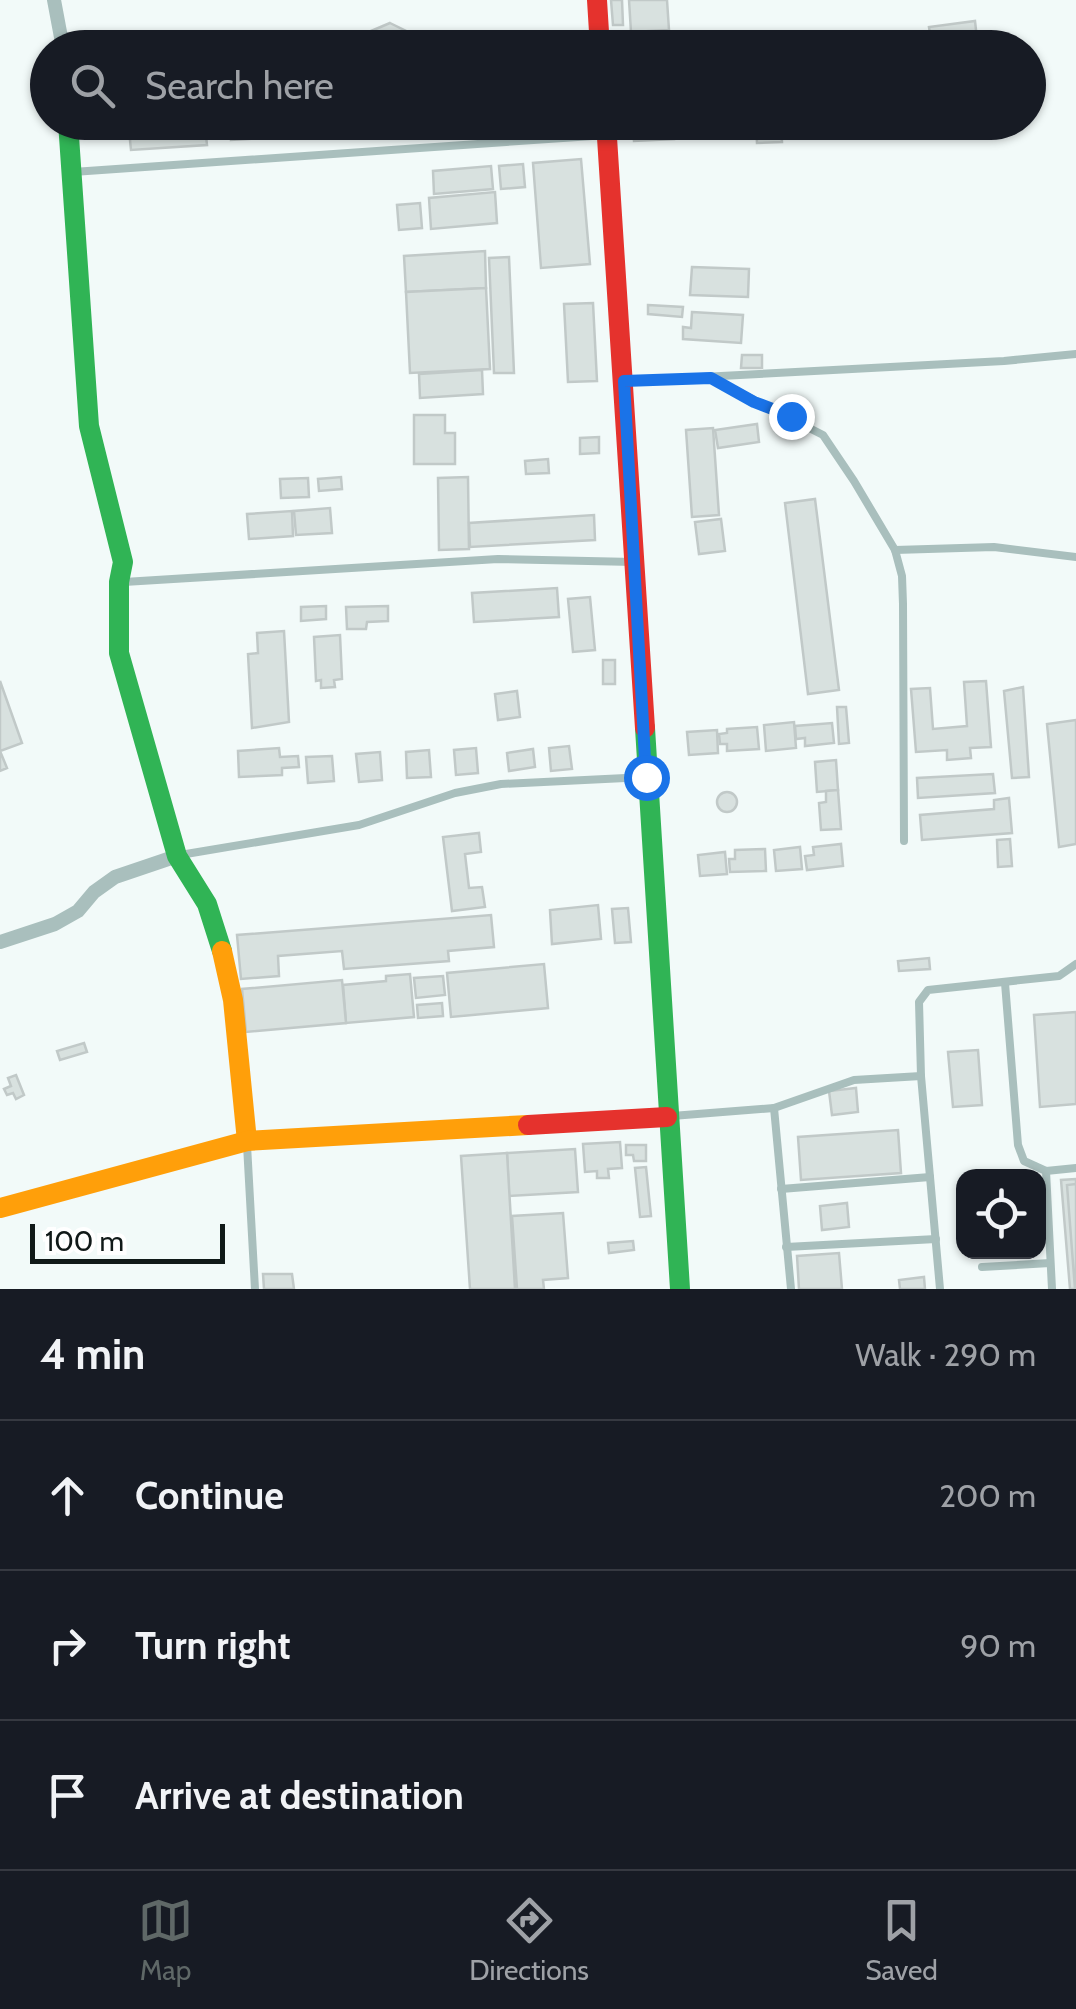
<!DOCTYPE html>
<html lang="en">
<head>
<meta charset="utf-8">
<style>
	:root { --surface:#171b24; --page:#242831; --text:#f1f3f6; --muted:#9ea1a6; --line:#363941; --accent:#5f6867 }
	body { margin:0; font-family:Cabin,sans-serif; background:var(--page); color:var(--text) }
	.controls { position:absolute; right:30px; bottom:30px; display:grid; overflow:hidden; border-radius:20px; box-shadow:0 2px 8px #0004 }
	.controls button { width:90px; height:90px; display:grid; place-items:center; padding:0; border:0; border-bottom:2px solid var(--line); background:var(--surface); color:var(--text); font:50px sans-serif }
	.scale { position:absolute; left:30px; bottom:25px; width:195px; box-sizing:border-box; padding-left:10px; border:5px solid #101918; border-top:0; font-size:28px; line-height:35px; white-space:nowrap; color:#101918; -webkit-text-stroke:8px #fff; paint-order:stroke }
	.stop { position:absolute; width:30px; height:30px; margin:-22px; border:8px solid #1a73e8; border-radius:50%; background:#fff }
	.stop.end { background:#1a73e8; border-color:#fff; box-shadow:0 2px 10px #0008 }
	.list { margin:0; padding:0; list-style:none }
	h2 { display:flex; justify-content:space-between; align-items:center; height:130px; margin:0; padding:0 40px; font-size:42px }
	h2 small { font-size:32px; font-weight:400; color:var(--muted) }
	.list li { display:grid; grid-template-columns:65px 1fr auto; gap:30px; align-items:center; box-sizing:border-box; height:150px; padding:0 40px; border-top:2px solid var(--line) }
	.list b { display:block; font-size:38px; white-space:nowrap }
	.list em { font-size:32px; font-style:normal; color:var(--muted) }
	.icon { flex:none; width:55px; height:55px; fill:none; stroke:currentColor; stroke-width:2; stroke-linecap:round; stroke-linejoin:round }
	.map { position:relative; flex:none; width:1076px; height:1289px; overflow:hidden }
	.search { position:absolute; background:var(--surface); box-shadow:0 2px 8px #0004; left:30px; right:30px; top:30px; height:110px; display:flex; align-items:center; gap:25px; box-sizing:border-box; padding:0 35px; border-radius:55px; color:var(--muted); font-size:38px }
	.sheet { height:580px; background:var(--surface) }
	nav { display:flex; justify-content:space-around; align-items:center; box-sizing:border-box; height:140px; border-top:2px solid var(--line); background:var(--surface); font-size:28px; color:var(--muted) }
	nav a { display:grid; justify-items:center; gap:5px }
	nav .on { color:var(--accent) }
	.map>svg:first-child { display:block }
	.building { fill:#d8e1df; stroke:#c1c9c8; stroke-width:2.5 }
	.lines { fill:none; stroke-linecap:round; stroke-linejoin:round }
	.lane { stroke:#a9bfbd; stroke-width:8 }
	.street { stroke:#a9bfbd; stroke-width:14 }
	.fast { stroke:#30b455; stroke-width:20 }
	.slow { stroke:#ff9f0a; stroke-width:20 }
	.jam { stroke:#e5322d; stroke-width:20 }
	.route { stroke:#1a73e8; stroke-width:12 }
</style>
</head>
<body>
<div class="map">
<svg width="1076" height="1289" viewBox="0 0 1076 1289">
	<rect width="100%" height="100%" fill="#f2faf9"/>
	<g class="building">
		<polygon points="611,0 622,0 623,25 613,25"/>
		<polygon points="629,0 667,0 669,30 631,32"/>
		<polygon points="975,21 978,48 932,48 929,27"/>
		<polygon points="390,23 408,32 414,48 365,48 371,31"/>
		<polygon points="230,122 281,122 282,137 231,140"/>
		<polygon points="661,122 673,122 674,139 634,141 633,129 662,127"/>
		<polygon points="756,122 781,122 782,142 757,143"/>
		<polygon points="205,126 207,145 131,150 129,130"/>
		<polygon points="581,159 590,264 541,268 533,163"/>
		<polygon points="523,164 525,187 501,189 499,166"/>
		<polygon points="491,166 493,189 434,194 433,171"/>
		<polygon points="495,192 497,223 431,229 429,198"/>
		<polygon points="420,203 422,228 399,230 397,205"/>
		<polygon points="485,251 486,288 406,292 404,256"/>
		<polygon points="509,257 514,373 494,373 489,258"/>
		<polygon points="692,267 749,269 748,297 690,295"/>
		<polygon points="486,288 490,369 410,373 406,292"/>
		<polygon points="593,303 597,381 568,382 564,304"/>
		<polygon points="648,305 683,307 682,317 648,314"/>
		<polygon points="692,312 743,315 741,343 683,339 683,327 691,328"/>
		<polygon points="742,355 762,355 762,368 741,368"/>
		<polygon points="482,370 483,394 420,398 419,374"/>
		<polygon points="414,415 445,415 445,433 455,433 455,464 414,464"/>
		<polygon points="757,424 759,442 718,448 715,430"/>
		<polygon points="713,428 719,515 692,517 686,430"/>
		<polygon points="599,437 599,453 580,454 580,438"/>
		<polygon points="548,459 549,473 526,474 525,461"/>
		<polygon points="341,477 342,489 319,491 318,479"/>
		<polygon points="468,477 469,549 439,550 438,478"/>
		<polygon points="308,478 309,497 281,498 280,479"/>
		<polygon points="815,499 839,690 808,694 785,503"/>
		<polygon points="330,508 332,533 296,535 294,511"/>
		<polygon points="292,511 293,536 249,539 247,514"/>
		<polygon points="594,515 595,540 470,547 469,523"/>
		<polygon points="721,519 725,551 699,554 695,522"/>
		<polygon points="557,588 559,617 474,622 472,593"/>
		<polygon points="590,597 595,650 573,652 568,599"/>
		<polygon points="326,606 326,619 301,621 301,607"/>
		<polygon points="388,606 388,621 367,622 366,629 347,629 346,607"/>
		<polygon points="284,631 289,722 252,728 248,654 258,653 257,633"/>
		<polygon points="340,635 342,679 334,680 335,687 321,688 321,680 316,681 314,637"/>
		<rect x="603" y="660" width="12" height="24"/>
		<polygon points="0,681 22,743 0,751 7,768 0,771"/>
		<polygon points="986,681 991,747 970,748 971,758 947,760 947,750 916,752 911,689 930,688 933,729 967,726 964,682"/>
		<polygon points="1023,687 1029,777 1012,778 1004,691"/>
		<polygon points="517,691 520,717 498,720 495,694"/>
		<polygon points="837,707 846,707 849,743 839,744"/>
		<polygon points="1076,720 1076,844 1059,847 1047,724"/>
		<polygon points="794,722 796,748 766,751 764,725"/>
		<polygon points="832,723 834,743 805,746 805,738 796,739 795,726"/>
		<polygon points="757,727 759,749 727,751 727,744 720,744 719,734 727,733 727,729"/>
		<polygon points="717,730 718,753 689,755 687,732"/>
		<polygon points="569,746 572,769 551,771 549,748"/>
		<polygon points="279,748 280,757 298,756 299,767 282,768 282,775 239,777 238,751"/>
		<polygon points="476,748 478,773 456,775 454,750"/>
		<polygon points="533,749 535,767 509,771 507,753"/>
		<polygon points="429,750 431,777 407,778 406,752"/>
		<polygon points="380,752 382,780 359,782 356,754"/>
		<polygon points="332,756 334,781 308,783 306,757"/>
		<polygon points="836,760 838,790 817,792 815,762"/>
		<polygon points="993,774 995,793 918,798 917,778"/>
		<polygon points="838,790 841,829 821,830 819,803 826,802 826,791"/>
		<circle cx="727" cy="802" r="10"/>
		<polygon points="1009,798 1012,833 922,840 920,815 994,809 994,800"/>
		<polygon points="479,833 481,852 465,854 469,888 482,887 485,907 452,911 443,837"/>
		<polygon points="1010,839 1012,866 998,867 997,840"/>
		<polygon points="841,844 843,866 807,870 805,856 814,855 813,847"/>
		<polygon points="800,847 802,869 776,871 774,850"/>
		<polygon points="765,849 766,871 730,872 729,859 735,859 735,850"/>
		<polygon points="725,852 727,874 700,876 698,855"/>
		<polygon points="598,905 601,939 552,944 550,910"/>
		<polygon points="628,908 631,942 615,943 612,909"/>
		<polygon points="491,915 494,947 448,951 449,961 344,969 342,951 278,956 279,976 241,979 237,935"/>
		<polygon points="929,958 930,969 899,971 898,961"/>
		<polygon points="544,964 548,1008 451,1017 447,973"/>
		<polygon points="410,974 414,1017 346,1023 343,985 386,981 386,976"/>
		<polygon points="443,976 445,995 416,998 414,978"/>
		<polygon points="342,980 346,1023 246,1032 242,989"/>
		<polygon points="442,1003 443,1016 418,1018 417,1005"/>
		<polygon points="1076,1012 1076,1104 1040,1107 1034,1015"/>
		<polygon points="84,1043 87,1052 60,1060 57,1051"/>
		<polygon points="978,1050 982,1105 953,1107 948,1052"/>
		<polygon points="16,1075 24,1095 16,1099 13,1093 7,1095 4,1089 11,1086 8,1078"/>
		<polygon points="856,1088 858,1112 832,1115 829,1091"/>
		<polygon points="898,1130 901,1173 801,1180 798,1137"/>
		<polygon points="620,1142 622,1168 608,1169 609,1178 597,1178 597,1171 585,1172 583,1144"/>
		<polygon points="626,1145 646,1145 646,1161 634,1161 633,1155 626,1155"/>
		<polygon points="575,1149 578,1192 509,1196 507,1153"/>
		<polygon points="507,1153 515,1289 470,1289 461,1156"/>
		<polygon points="646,1167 651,1216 640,1217 635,1168"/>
		<polygon points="1076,1179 1076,1289 1070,1289 1061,1180"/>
		<polygon points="1076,1184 1076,1289 1075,1289 1067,1185"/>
		<polygon points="847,1203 849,1227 822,1230 820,1206"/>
		<polygon points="563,1213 568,1278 543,1280 544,1289 517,1289 512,1216"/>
		<polygon points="633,1241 634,1250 609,1253 608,1243"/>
		<polygon points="839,1253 842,1289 799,1289 797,1256"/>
		<polygon points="263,1274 292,1274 294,1289 264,1289"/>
		<polygon points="924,1277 925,1289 900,1289 899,1280"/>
	</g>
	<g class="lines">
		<g class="lane">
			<polyline points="73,172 607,135"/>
			<polyline points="711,378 823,435 854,481 895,550 902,576 903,604 904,841"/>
			<polyline points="625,381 1004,361 1076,354"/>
			<polyline points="895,550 994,547 1076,557"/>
			<polyline points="124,582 498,559 634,562"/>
			<polyline points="180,855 359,825 455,793 501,784 646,777"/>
			<polyline points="1005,983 1018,1145 1024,1161 1046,1171 1052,1289"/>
			<polyline points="921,1076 940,1289"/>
			<polyline points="774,1108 791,1289"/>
			<polyline points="672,1116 774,1108 854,1080 921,1076 919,1002 928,990 1059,976 1076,964"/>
			<polyline points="247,1145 255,1289"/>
			<polyline points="1046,1171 1076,1168"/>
			<polyline points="781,1189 930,1177"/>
			<polyline points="786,1247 936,1239"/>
			<polyline points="982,1267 1050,1263"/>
		</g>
		<g class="street">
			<polyline points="54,0 63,48"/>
			<polyline points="0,942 55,924 78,911 94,892 115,877 177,856"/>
		</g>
		<g class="fast">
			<polyline points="68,122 89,426 123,562 119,582 119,653 177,856 207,904 222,951"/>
			<polyline points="645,728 680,1289"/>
		</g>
		<g class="slow">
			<polyline points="222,951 233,1000 247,1141"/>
			<polyline points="0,1208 247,1141 528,1125"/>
		</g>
		<g class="jam">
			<polyline points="597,0 600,48"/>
			<polyline points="606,122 645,728"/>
			<polyline points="528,1125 667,1117"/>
		</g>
	</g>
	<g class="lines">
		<polyline class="route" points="646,777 624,381 711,378 754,402 791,416"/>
	</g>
</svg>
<div class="controls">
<button><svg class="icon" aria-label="locate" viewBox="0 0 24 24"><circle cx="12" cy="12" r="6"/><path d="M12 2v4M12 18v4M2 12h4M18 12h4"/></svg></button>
</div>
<div class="scale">100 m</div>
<div class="stop" style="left:646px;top:777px"></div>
<div class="stop end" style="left:791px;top:416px"></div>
<div class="search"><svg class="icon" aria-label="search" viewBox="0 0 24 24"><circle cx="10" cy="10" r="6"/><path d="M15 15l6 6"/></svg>Search here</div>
</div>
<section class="sheet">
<h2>4 min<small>Walk · 290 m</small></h2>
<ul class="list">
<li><svg class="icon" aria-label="ahead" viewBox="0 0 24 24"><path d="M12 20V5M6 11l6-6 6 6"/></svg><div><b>Continue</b></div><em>200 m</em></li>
<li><svg class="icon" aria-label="right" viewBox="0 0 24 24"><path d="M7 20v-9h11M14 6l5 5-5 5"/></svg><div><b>Turn right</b></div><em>90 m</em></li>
<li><svg class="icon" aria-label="arrive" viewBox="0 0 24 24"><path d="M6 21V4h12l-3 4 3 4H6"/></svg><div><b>Arrive at destination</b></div></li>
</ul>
</section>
<nav>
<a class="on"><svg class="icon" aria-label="map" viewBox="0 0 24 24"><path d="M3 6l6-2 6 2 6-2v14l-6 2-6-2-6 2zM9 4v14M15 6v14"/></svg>Map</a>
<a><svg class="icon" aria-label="directions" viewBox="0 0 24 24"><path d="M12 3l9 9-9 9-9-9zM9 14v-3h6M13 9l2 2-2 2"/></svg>Directions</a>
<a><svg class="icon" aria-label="saved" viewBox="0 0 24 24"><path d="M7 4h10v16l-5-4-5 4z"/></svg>Saved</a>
</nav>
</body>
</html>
